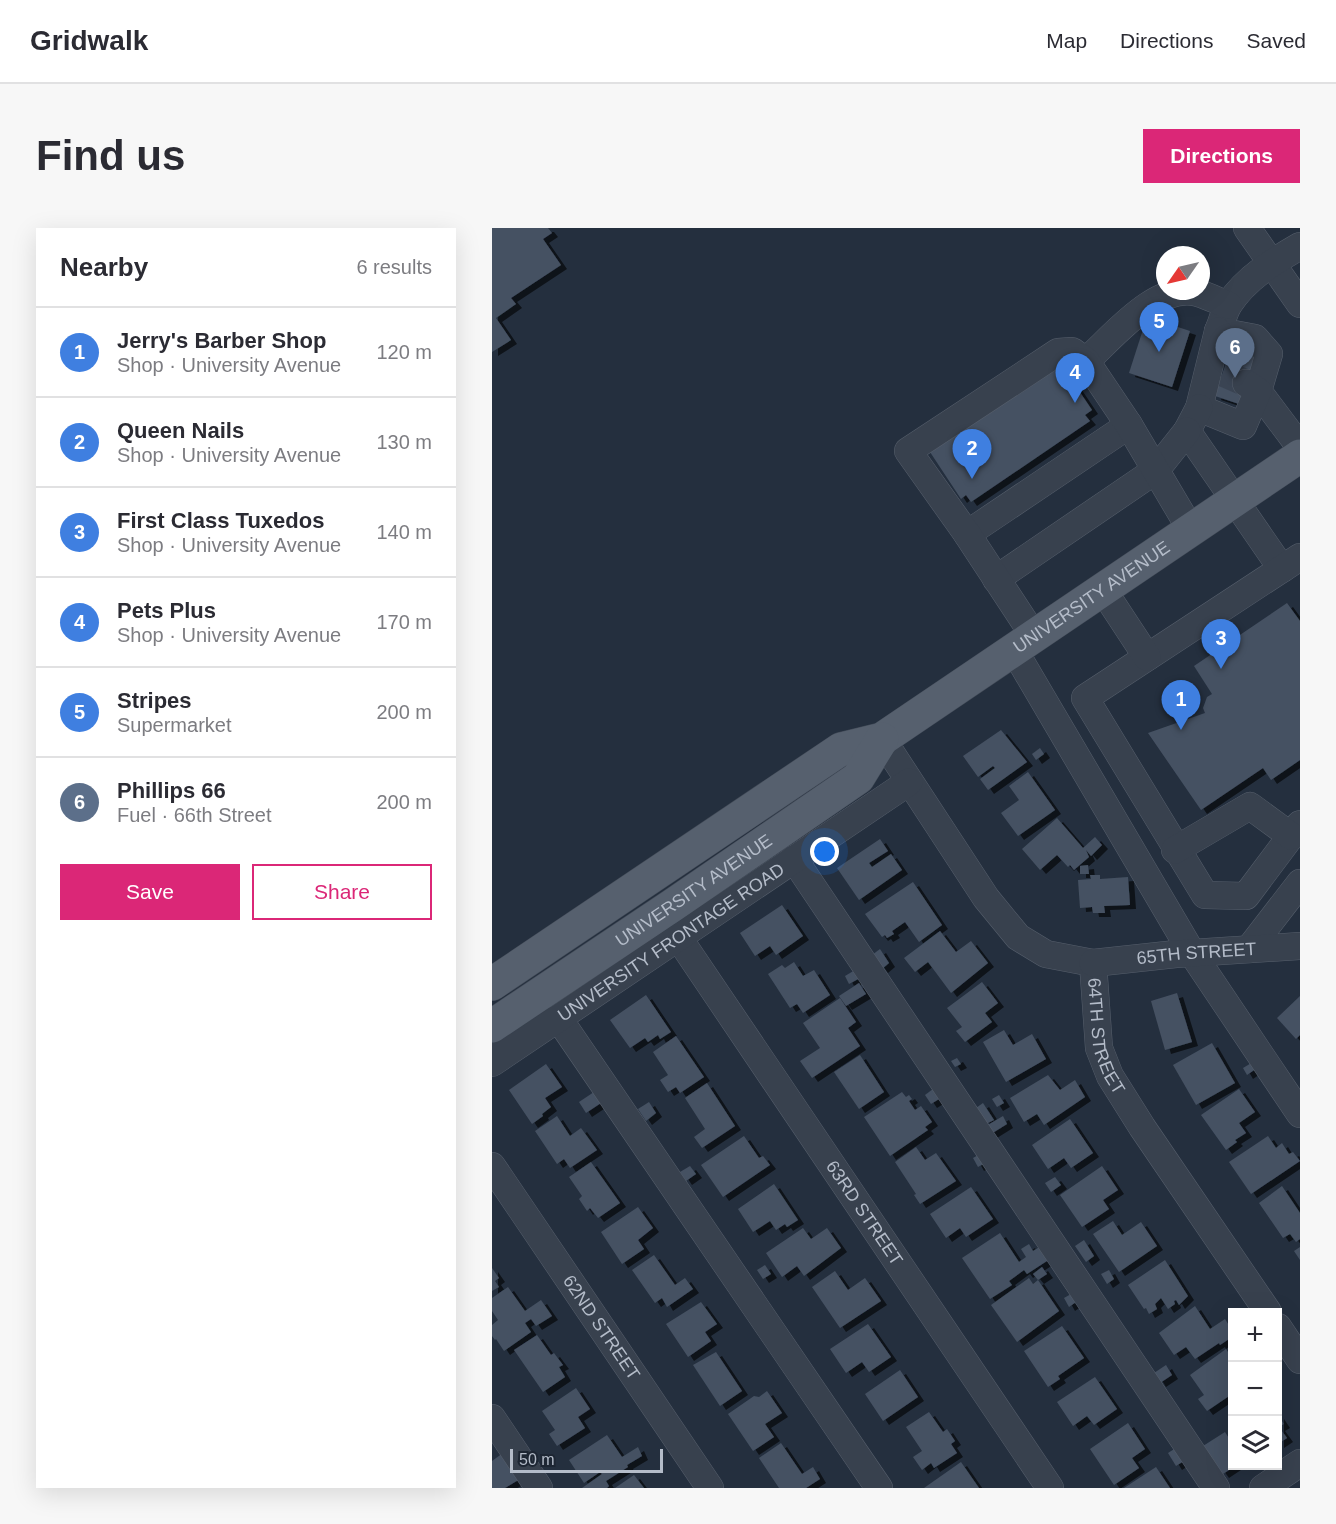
<!DOCTYPE html>
<html lang="en">
<head>
<meta charset="utf-8">
<style>
	:root { --surface:#fff; --page:#f7f7f7; --text:#2b2b33; --muted:#7c7c81; --line:#e1e1e2; --accent:#db2777 }
	body { margin:0; font-family:Helvetica,sans-serif; background:var(--page); color:var(--text) }
	.controls { position:absolute; right:18px; bottom:18px; display:grid; overflow:hidden; border-radius:0px; box-shadow:0 6px 24px #0002 }
	.controls button { width:54px; height:54px; display:grid; place-items:center; padding:0; border:0; border-bottom:2px solid var(--line); background:var(--surface); color:var(--text); font:30px sans-serif }
	.compass { position:absolute; left:664px; top:18px; width:54px; height:54px; border-radius:50%; background:var(--surface); box-shadow:0 6px 24px #0002; rotate:236deg }
	.scale { position:absolute; left:18px; bottom:15px; width:153px; box-sizing:border-box; padding-left:6px; border:3px solid #b4bcc9; border-top:0; font-size:16px; line-height:21px; white-space:nowrap; color:#b4bcc9; -webkit-text-stroke:4px #1d2633; paint-order:stroke }
	.you { position:absolute; left:333px; top:624px; width:21px; height:21px; margin:-15px; border:4px solid #fff; border-radius:50%; background:#1a73e8; box-shadow:0 0 0 9px #1a73e833 }
	.badge { display:grid; place-items:center; width:39px; height:39px; border-radius:50%; background:var(--accent); color:#fff; font-size:20px; font-weight:700 }
	.pin { position:absolute; translate:-50% -50px; filter:drop-shadow(0 2px 3px #0008) }
	.pin::after { content:''; position:absolute; top:32px; width:21px; height:18px; background:inherit; clip-path:polygon(0 0,100% 0,50% 100%) }
	.list { margin:0; padding:0; list-style:none }
	h2 { display:flex; justify-content:space-between; align-items:center; height:78px; margin:0; padding:0 24px; font-size:26px }
	h2 small { font-size:20px; font-weight:400; color:var(--muted) }
	.list li { display:grid; grid-template-columns:39px 1fr auto; gap:18px; align-items:center; box-sizing:border-box; height:90px; padding:0 24px; border-top:2px solid var(--line) }
	.list b { display:block; font-size:22px; white-space:nowrap }
	.list p { margin:0; font-size:20px; white-space:nowrap; color:var(--muted) }
	.list em { font-size:20px; font-style:normal; color:var(--muted) }
	.actions { display:flex; gap:12px; padding:18px 24px }
	.actions a { flex:1; padding:14px 0; border:2px solid var(--accent); border-radius:0px; text-align:center; font-size:21px; color:var(--accent) }
	.actions .main { background:var(--accent); color:#fff }
	.icon { flex:none; width:33px; height:33px; fill:none; stroke:currentColor; stroke-width:2; stroke-linecap:round; stroke-linejoin:round }
	.map { position:relative; flex:none; width:808px; height:1260px; overflow:hidden; border-radius:0px }
	header { display:flex; align-items:center; gap:36px; box-sizing:border-box; height:84px; padding:0 30px; background:var(--surface); border-bottom:2px solid var(--line) }
	header strong { font-size:28px }
	nav { display:flex; gap:33px; margin-inline-start:auto; font-size:21px }
	.intro { display:flex; align-items:center; justify-content:space-between; box-sizing:border-box; height:144px; padding:0 36px }
	h1 { margin:0; font-size:42px }
	.button { padding:15px 27px; border-radius:0px; background:var(--accent); color:#fff; font-size:21px; font-weight:700 }
	main { display:flex; gap:36px; padding:0 36px }
	aside { flex:1; background:var(--surface); border-radius:0px; box-shadow:0 6px 24px #0002 }
	.map>svg:first-child { display:block }
	.building { fill:#455162; filter:url(#shadow) }
	.lines { fill:none; stroke-linecap:round; stroke-linejoin:round }
	.minor-tunnel { stroke:#3a4453; stroke-width:27; stroke-dasharray:27 14; stroke-linecap:butt }
	.minor-casing { stroke:#565f6c; stroke-width:28 }
	.major-casing { stroke:#414a57; stroke-width:34 }
	.minor { stroke:#38414e; stroke-width:27 }
	.major { stroke:#56606e; stroke-width:33 }
	.labels { text-anchor:middle; stroke-width:6; stroke-linejoin:round; paint-order:stroke }
	.street-label { font-size:18px; fill:#b4bcc9; stroke:#1d2633 }
</style>
</head>
<body>
<header>
<strong>Gridwalk</strong>
<nav><a>Map</a><a>Directions</a><a>Saved</a></nav>
</header>
<div class="intro"><h1>Find us</h1><a class="button">Directions</a></div>
<main>
<aside>
<h2>Nearby<small>6 results</small></h2>
<ul class="list">
<li><span class="badge" style="background:#3f7fe0">1</span><div><b>Jerry's Barber Shop</b><p>Shop · University Avenue</p></div><em>120 m</em></li>
<li><span class="badge" style="background:#3f7fe0">2</span><div><b>Queen Nails</b><p>Shop · University Avenue</p></div><em>130 m</em></li>
<li><span class="badge" style="background:#3f7fe0">3</span><div><b>First Class Tuxedos</b><p>Shop · University Avenue</p></div><em>140 m</em></li>
<li><span class="badge" style="background:#3f7fe0">4</span><div><b>Pets Plus</b><p>Shop · University Avenue</p></div><em>170 m</em></li>
<li><span class="badge" style="background:#3f7fe0">5</span><div><b>Stripes</b><p>Supermarket</p></div><em>200 m</em></li>
<li><span class="badge" style="background:#5c6f8a">6</span><div><b>Phillips 66</b><p>Fuel · 66th Street</p></div><em>200 m</em></li>
</ul>
<div class="actions"><a class="main">Save</a><a>Share</a></div>
</aside>
<div class="map">
<svg width="808" height="1260" viewBox="0 0 808 1260">
	<defs>
		<filter id="shadow"><feDropShadow dx="6" dy="4" stdDeviation="0" flood-color="#0009"/></filter>
	</defs>
	<rect width="100%" height="100%" fill="#242f3e"/>
	<g class="building">
		<polygon points="0,0 56,0 60,5 51,11 69,37 19,70 24,76 4,90 19,112 0,124"/>
		<polygon points="655,89 698,103 680,159 637,145"/>
		<polygon points="739,121 763,129 747,176 723,168"/>
		<polygon points="569,136 600,182 593,187 598,193 479,274 474,267 469,271 438,224"/>
		<polygon points="795,375 808,393 808,532 779,552 771,540 709,582 656,505 713,485 711,480 715,469 720,466 702,438"/>
		<polygon points="509,502 535,534 496,562 488,551 503,540 501,538 486,549 471,528"/>
		<polygon points="548,520 552,526 544,532 540,526"/>
		<polygon points="536,544 563,582 526,608 509,585 527,572 517,558"/>
		<polygon points="565,590 591,620 603,609 610,617 599,628 594,622 597,629 582,642 578,637 576,639 565,627 548,642 530,621"/>
		<polygon points="388,611 396,623 377,635 380,639 399,626 410,642 367,672 345,640"/>
		<polygon points="596,637 597,646 588,646 588,638"/>
		<polygon points="598,647 608,647 608,651 636,649 638,677 612,678 613,685 601,685 600,679 588,680 586,652 599,651"/>
		<polygon points="421,654 450,697 427,714 413,694 400,703 402,706 395,710 393,707 390,709 373,686"/>
		<polygon points="290,677 311,708 284,727 278,718 263,728 248,705"/>
		<polygon points="448,703 464,724 479,713 496,735 459,765 436,734 423,744 412,730"/>
		<polygon points="388,721 397,735 390,741 380,727"/>
		<polygon points="302,734 311,748 322,742 338,767 311,785 305,776 298,780 276,746 290,737 293,740"/>
		<polygon points="363,742 368,750 357,756 353,748"/>
		<polygon points="490,754 506,775 493,785 500,794 473,814 464,803 470,799 455,780"/>
		<polygon points="367,755 374,766 354,778 347,768"/>
		<polygon points="685,765 700,814 673,822 659,773"/>
		<polygon points="154,767 179,804 168,811 166,807 156,814 153,810 138,820 118,792"/>
		<polygon points="808,768 808,807 804,811 785,790"/>
		<polygon points="348,770 364,794 356,800 368,818 320,850 308,833 328,820 311,795"/>
		<polygon points="512,802 521,817 540,806 554,831 514,854 491,814"/>
		<polygon points="184,808 212,849 188,865 184,859 176,864 168,852 176,847 161,824"/>
		<polygon points="720,815 743,855 704,877 681,837"/>
		<polygon points="368,827 392,864 367,881 342,844"/>
		<polygon points="465,830 469,836 463,839 459,833"/>
		<polygon points="761,834 765,840 755,847 751,840"/>
		<polygon points="54,836 70,859 53,870 59,879 50,886 51,888 40,896 17,862"/>
		<polygon points="556,847 568,862 583,852 593,869 552,897 545,886 532,894 518,870"/>
		<polygon points="215,855 243,898 210,920 202,909 213,901 193,870"/>
		<polygon points="441,861 447,871 439,876 433,867"/>
		<polygon points="747,861 763,884 747,895 754,905 743,912 745,914 734,922 709,887"/>
		<polygon points="105,862 112,873 94,885 87,874"/>
		<polygon points="410,864 414,869 417,867 420,871 417,873 423,882 429,878 440,894 433,899 436,902 398,928 372,889"/>
		<polygon points="507,867 512,875 505,879 500,871"/>
		<polygon points="157,874 164,885 154,893 146,881"/>
		<polygon points="491,875 502,892 494,896 484,880"/>
		<polygon points="65,888 78,908 89,900 105,922 78,940 72,931 65,936 43,903"/>
		<polygon points="511,888 515,896 499,906 494,898"/>
		<polygon points="578,891 601,925 579,940 572,930 556,941 540,917"/>
		<polygon points="252,908 267,930 271,928 278,937 231,969 209,937"/>
		<polygon points="776,908 784,920 790,915 797,926 801,924 808,933 759,966 737,934"/>
		<polygon points="424,919 433,932 444,925 464,953 428,976 422,967 424,966 403,934"/>
		<polygon points="488,926 493,935 486,939 481,930"/>
		<polygon points="99,934 128,975 106,990 98,980 95,983 87,971 90,968 77,949"/>
		<polygon points="198,938 204,946 194,953 188,944"/>
		<polygon points="610,938 626,962 611,972 617,981 590,999 568,967"/>
		<polygon points="563,949 569,957 559,964 553,955"/>
		<polygon points="282,956 306,992 295,999 293,996 284,1002 278,993 261,1004 246,981"/>
		<polygon points="790,958 808,985 808,1011 804,1014 798,1006 791,1010 767,975"/>
		<polygon points="479,959 501,991 474,1009 468,1000 454,1010 438,986"/>
		<polygon points="146,979 161,1000 146,1012 152,1021 130,1036 109,1004"/>
		<polygon points="621,993 630,1007 649,994 665,1018 627,1044 601,1006"/>
		<polygon points="311,1000 319,1011 335,1000 349,1020 312,1048 305,1038 290,1049 274,1025"/>
		<polygon points="508,1005 527,1034 534,1029 529,1021 537,1016 541,1023 549,1018 558,1031 535,1046 532,1042 517,1053 520,1057 498,1071 470,1030"/>
		<polygon points="592,1012 602,1028 594,1034 583,1018"/>
		<polygon points="808,1019 808,1032 802,1023"/>
		<polygon points="162,1027 183,1057 193,1050 201,1061 175,1079 170,1070 163,1075 140,1042"/>
		<polygon points="673,1032 696,1068 687,1077 684,1072 682,1073 683,1076 676,1081 669,1070 663,1076 665,1081 657,1086 654,1080 652,1081 636,1057"/>
		<polygon points="273,1037 279,1046 271,1051 265,1042"/>
		<polygon points="550,1039 555,1046 546,1052 541,1046"/>
		<polygon points="0,1040 7,1050 3,1053 7,1059 0,1063"/>
		<polygon points="617,1042 622,1051 615,1056 609,1046"/>
		<polygon points="343,1043 356,1062 373,1050 389,1073 348,1100 320,1059"/>
		<polygon points="537,1050 541,1056 546,1052 567,1083 525,1114 499,1077"/>
		<polygon points="16,1059 33,1083 49,1072 60,1088 44,1098 39,1091 33,1095 39,1104 12,1123 4,1111 3,1112 0,1108 0,1097 6,1092 0,1083 0,1070"/>
		<polygon points="579,1066 584,1074 577,1079 572,1070"/>
		<polygon points="209,1074 225,1096 213,1104 219,1113 196,1129 174,1096"/>
		<polygon points="703,1078 718,1101 733,1091 740,1102 740,1109 728,1117 727,1115 703,1131 694,1119 682,1127 667,1105"/>
		<polygon points="376,1096 399,1129 377,1144 370,1134 354,1145 338,1121"/>
		<polygon points="570,1098 592,1130 566,1148 568,1151 556,1159 532,1123"/>
		<polygon points="45,1107 59,1127 62,1125 71,1137 67,1139 73,1149 51,1164 22,1122"/>
		<polygon points="734,1121 740,1130 740,1153 736,1156 740,1166 715,1183 706,1171 712,1167 698,1147"/>
		<polygon points="224,1124 250,1163 228,1178 201,1137"/>
		<polygon points="674,1137 680,1147 668,1155 662,1145"/>
		<polygon points="408,1142 426,1169 391,1193 373,1166"/>
		<polygon points="603,1149 625,1181 602,1197 595,1188 581,1198 565,1174"/>
		<polygon points="84,1160 98,1181 86,1189 93,1200 65,1218 57,1206 63,1202 50,1183"/>
		<polygon points="275,1163 290,1185 273,1196 282,1209 261,1223 236,1186 262,1168 267,1169"/>
		<polygon points="437,1184 451,1204 455,1201 463,1213 459,1216 465,1225 442,1240 439,1235 430,1242 421,1229 430,1223 414,1199"/>
		<polygon points="786,1187 792,1196 787,1199 795,1210 786,1216"/>
		<polygon points="636,1195 653,1221 640,1230 647,1240 622,1257 598,1221"/>
		<polygon points="733,1204 740,1215 740,1238 743,1238 731,1246 711,1218"/>
		<polygon points="115,1207 130,1229 146,1219 150,1228 135,1237 136,1239 114,1253 117,1258 115,1260 90,1260 110,1246 108,1244 92,1255 77,1232"/>
		<polygon points="289,1215 310,1246 321,1239 328,1251 314,1260 287,1260 267,1230"/>
		<polygon points="687,1218 695,1231 684,1238 676,1225"/>
		<polygon points="11,1225 28,1251 13,1260 0,1260 0,1233"/>
		<polygon points="469,1234 487,1260 432,1260"/>
		<polygon points="664,1239 678,1260 632,1260"/>
		<polygon points="142,1247 152,1260 123,1260"/>
	</g>
	<g class="lines">
		<polyline class="minor-tunnel" points="731,145 754,155"/>
		<defs>
			<g id="minor">
				<polyline points="755,0 808,76"/>
				<path d="M808,18c-26,15 -54,32 -71,58 -5,8 -7,18 -11,27l37,7 14,16 -11,37 42,56"/>
				<polyline points="726,103 707,180 751,198 766,163 754,155"/>
				<path d="M594,133c28,-25 71,-79 112,-68 10,3 20,8 30,12"/>
				<polyline points="707,180 695,203 790,341"/>
				<polyline points="475,306 637,197"/>
				<polyline points="808,329 593,470 713,667 754,668 808,596"/>
				<polyline points="504,351 664,242 695,203"/>
				<polyline points="611,362 655,429"/>
				<polyline points="542,408 475,306 416,223 566,124 580,123 594,133 637,197 699,302"/>
				<polyline points="522,422 700,725 808,886"/>
				<path id="s1" d="M390,511l104,159 32,39 28,17 47,9 6,85 11,28 32,51 126,185"/>
				<polyline points="683,622 758,578 799,608"/>
				<polyline points="302,631 724,1260"/>
				<path id="s2" d="M186,709l372,551"/>
				<polyline points="757,721 808,655"/>
				<path id="s3" d="M601,735l83,-9 124,-8"/>
				<polyline points="0,809 67,791 387,1260"/>
				<path id="s4" d="M0,835l417,-281"/>
				<path id="s5" d="M0,938l218,322"/>
				<polyline points="786,1099 808,1132"/>
				<polyline points="0,1190 47,1260"/>
				<polyline points="771,1260 808,1235"/>
			</g>
			<g id="major">
				<path id="s6" d="M0,756l349,-235 41,-10 418,-283"/>
				<path id="s7" d="M0,798l181,-121 185,-127 24,-39"/>
			</g>
		</defs>
		<use href="#minor" class="minor-casing"/>
		<use href="#major" class="major-casing"/>
		<use href="#minor" class="minor"/>
		<use href="#major" class="major"/>
	</g>
	<g class="labels">
		<g class="street-label">
			<text dy="6" stroke="none"><textPath href="#s6" startOffset="716">UNIVERSITY AVENUE</textPath></text>
			<text dy="6" stroke="none"><textPath href="#s7" startOffset="243">UNIVERSITY AVENUE</textPath></text>
			<text dy="6" stroke="none"><textPath href="#s4" startOffset="216">UNIVERSITY FRONTAGE ROAD</textPath></text>
			<text dy="6" stroke="none"><textPath href="#s3" startOffset="104">65TH STREET</textPath></text>
			<text dy="6" stroke="none"><textPath href="#s1" startOffset="396">64TH STREET</textPath></text>
			<text dy="6" stroke="none"><textPath href="#s2" startOffset="333">63RD STREET</textPath></text>
			<text dy="6" stroke="none"><textPath href="#s5" startOffset="195">62ND STREET</textPath></text>
		</g>
	</g>
</svg>
<div class="controls">
<button>+</button>
<button>−</button>
<button><svg class="icon" aria-label="layers" viewBox="0 0 24 24"><path d="M12 4l9 5-9 5-9-5zM3 14l9 5 9-5"/></svg></button>
</div>
<svg class="compass" viewBox="-18 -18 36 36"><path d="M0-13l5 13h-10z" fill="#e53935"/><path d="M0 13l5-13h-10z" fill="#7c7c81"/></svg>
<div class="scale">50 m</div>
<div class="you"></div>
<div class="pin badge" style="left:689px;top:502px;background:#3f7fe0">1</div>
<div class="pin badge" style="left:480px;top:251px;background:#3f7fe0">2</div>
<div class="pin badge" style="left:729px;top:441px;background:#3f7fe0">3</div>
<div class="pin badge" style="left:583px;top:175px;background:#3f7fe0">4</div>
<div class="pin badge" style="left:667px;top:124px;background:#3f7fe0">5</div>
<div class="pin badge" style="left:743px;top:150px;background:#5c6f8a">6</div>
</div>
</main>
</body>
</html>
